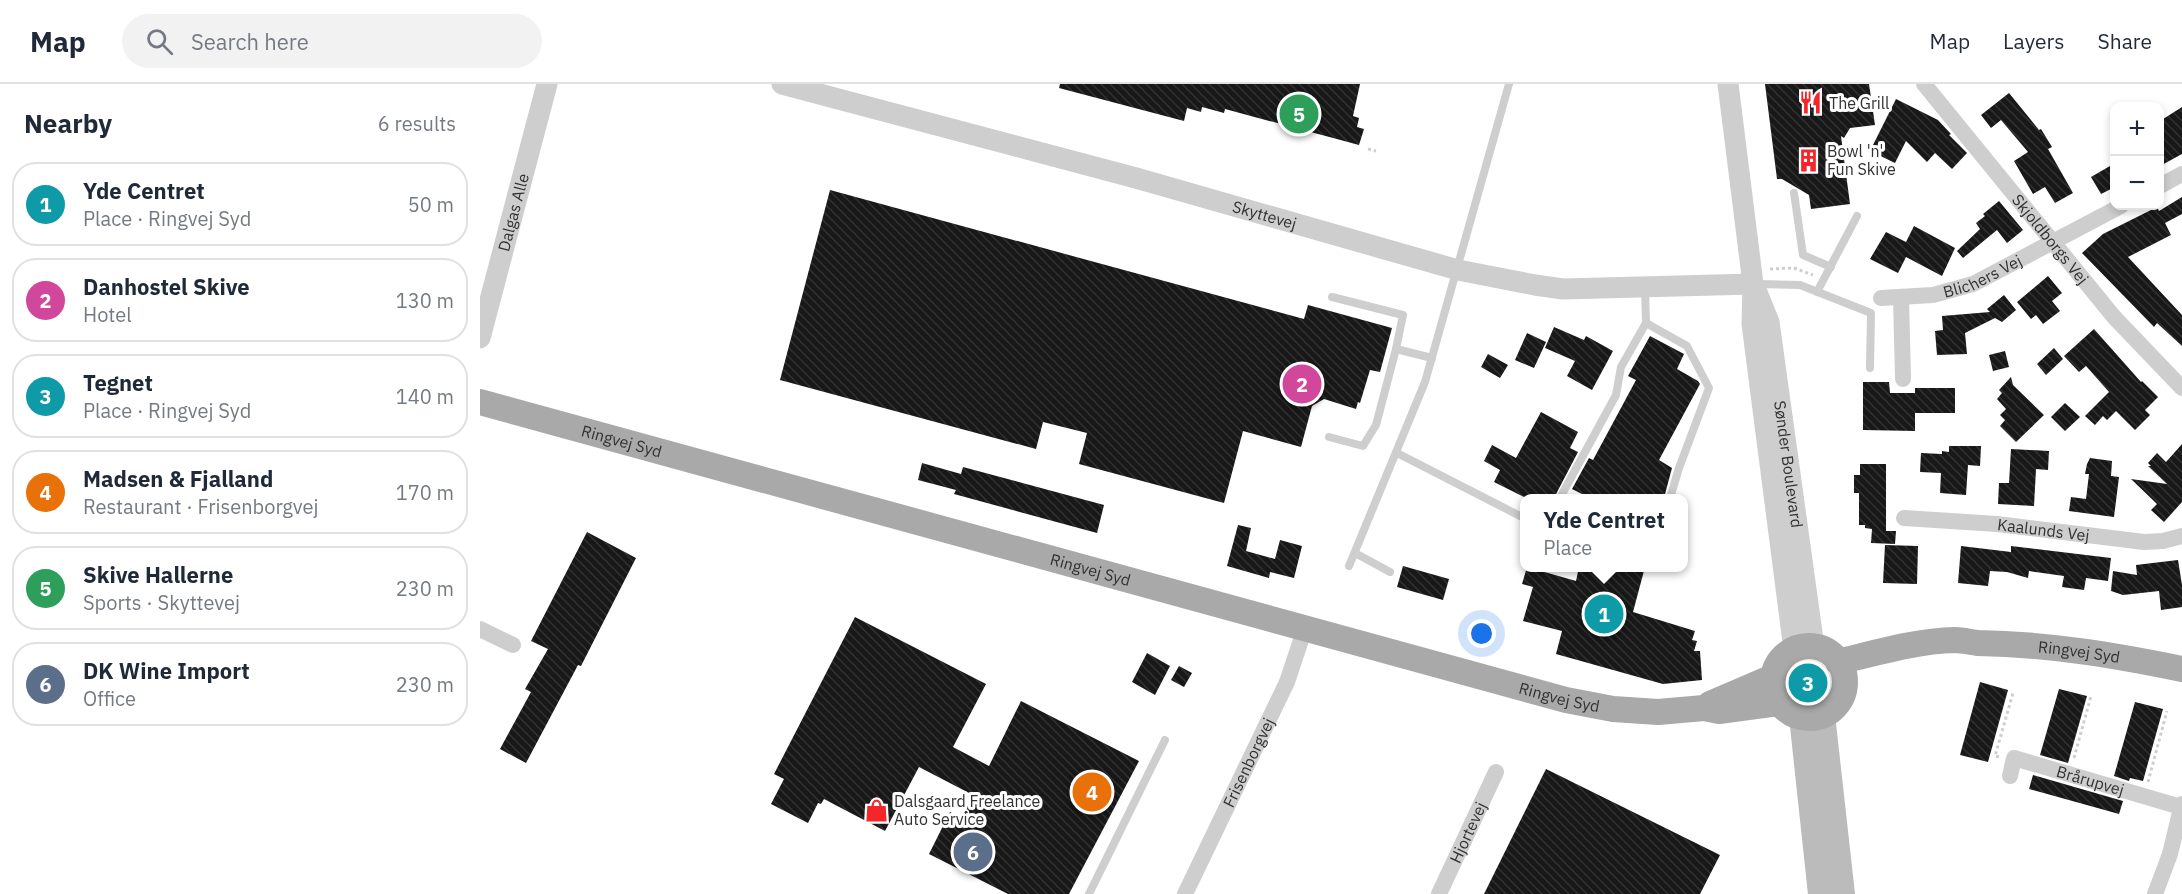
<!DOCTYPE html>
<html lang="en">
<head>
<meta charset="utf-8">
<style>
	:root { --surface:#fff; --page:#f2f2f3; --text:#1f2937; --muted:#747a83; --line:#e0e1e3; --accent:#b45309 }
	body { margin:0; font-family:"IBM Plex Sans",sans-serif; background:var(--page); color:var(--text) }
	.controls { position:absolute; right:18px; top:18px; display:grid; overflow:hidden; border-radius:12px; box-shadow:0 3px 9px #0003 }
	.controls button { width:54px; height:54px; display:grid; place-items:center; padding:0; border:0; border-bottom:2px solid var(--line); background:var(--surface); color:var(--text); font:30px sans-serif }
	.you { position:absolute; left:1002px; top:550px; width:21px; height:21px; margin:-15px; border:4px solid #fff; border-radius:50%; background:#1a73e8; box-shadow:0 0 0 9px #1a73e833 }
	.badge { display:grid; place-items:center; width:39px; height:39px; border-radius:50%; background:var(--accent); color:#fff; font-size:20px; font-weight:700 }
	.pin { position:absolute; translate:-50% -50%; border:3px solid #fff; box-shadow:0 2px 6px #0006 }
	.popup { position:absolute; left:1040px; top:410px; width:168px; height:78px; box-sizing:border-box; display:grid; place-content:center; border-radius:12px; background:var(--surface); filter:drop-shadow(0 2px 4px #0005); font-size:20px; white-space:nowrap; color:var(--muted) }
	.popup b { font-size:22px; color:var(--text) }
	.popup::after { content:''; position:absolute; left:50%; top:100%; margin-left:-12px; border:12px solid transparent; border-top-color:var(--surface) }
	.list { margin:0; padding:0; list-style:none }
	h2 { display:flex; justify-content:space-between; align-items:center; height:78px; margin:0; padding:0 24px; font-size:26px }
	h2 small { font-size:20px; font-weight:400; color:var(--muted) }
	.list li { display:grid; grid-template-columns:39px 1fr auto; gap:18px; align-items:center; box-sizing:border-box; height:84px; margin:0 12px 12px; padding:0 12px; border:2px solid var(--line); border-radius:24px }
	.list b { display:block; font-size:22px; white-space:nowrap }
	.list p { margin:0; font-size:20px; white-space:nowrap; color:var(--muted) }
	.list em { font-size:20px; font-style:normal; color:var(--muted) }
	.icon { flex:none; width:33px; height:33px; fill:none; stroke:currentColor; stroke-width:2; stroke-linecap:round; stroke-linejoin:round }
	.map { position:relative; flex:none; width:1702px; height:810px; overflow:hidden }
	header { display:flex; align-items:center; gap:36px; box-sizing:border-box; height:84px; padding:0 30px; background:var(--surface); border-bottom:2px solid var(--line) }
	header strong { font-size:28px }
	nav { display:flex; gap:33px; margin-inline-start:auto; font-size:21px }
	.search { width:420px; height:54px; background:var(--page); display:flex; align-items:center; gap:15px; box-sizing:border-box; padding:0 21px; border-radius:33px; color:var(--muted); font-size:22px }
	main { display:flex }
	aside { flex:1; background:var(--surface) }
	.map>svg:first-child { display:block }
	.building { fill:url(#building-back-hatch) }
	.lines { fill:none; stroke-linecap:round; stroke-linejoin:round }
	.path { stroke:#cecece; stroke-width:3; stroke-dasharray:3 3; stroke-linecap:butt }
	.service { stroke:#cecece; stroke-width:8 }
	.minor { stroke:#cecece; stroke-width:16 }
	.tertiary { stroke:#cecece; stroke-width:21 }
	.secondary { stroke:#bbb; stroke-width:24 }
	.primary { stroke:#a9a9a9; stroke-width:26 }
	.labels { text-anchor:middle; stroke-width:6; stroke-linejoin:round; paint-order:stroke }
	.poi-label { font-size:16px; fill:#313131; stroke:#fff; text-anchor:start }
	.street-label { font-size:16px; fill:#313131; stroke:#fff }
</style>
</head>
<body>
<header>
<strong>Map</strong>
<div class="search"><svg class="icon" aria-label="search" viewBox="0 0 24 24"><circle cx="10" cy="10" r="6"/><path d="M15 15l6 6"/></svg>Search here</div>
<nav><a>Map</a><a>Layers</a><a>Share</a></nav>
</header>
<main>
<aside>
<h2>Nearby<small>6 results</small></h2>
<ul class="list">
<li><span class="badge" style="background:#0f9aa8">1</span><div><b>Yde Centret</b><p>Place · Ringvej Syd</p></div><em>50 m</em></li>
<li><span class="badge" style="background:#d1479c">2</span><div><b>Danhostel Skive</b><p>Hotel</p></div><em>130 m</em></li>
<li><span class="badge" style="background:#0f9aa8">3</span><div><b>Tegnet</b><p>Place · Ringvej Syd</p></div><em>140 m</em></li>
<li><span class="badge" style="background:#e8710a">4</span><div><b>Madsen &amp; Fjalland</b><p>Restaurant · Frisenborgvej</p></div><em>170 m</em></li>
<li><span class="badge" style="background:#2e9e5b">5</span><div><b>Skive Hallerne</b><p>Sports · Skyttevej</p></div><em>230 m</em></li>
<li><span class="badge" style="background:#5c6f8a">6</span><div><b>DK Wine Import</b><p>Office</p></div><em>230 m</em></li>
</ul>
</aside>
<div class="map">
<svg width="1702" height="810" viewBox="0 0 1702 810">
	<defs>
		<pattern id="building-back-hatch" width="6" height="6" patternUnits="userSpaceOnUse" patternTransform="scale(1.5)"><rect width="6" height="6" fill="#181818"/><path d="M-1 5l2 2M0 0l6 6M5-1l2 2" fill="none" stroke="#313131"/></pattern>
	</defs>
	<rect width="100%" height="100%" fill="#fff"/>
	<g class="building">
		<polygon points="580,0 880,0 873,32 879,34 877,43 884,45 879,61 745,25 744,29 722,23 721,28 707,24 704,37 579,4"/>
		<polygon points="1285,0 1389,0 1395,41 1370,44 1364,54 1361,52 1370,120 1331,125 1329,111 1302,95 1297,95"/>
		<polygon points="1529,9 1559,46 1561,45 1572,63 1568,65 1593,109 1575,119 1565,103 1553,110 1534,77 1548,68 1521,36 1511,44 1501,31"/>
		<polygon points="1416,15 1458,36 1471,50 1469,51 1487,69 1472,85 1455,69 1447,78 1426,57 1415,79 1390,67"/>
		<polygon points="1702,23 1702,70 1680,82 1680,37"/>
		<polygon points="1630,82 1635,90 1635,103 1621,110 1611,93"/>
		<polygon points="350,106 824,235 828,221 912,244 900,288 890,286 880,319 878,318 876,325 844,315 832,322 821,363 763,347 744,419 599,380 607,349 563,338 556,365 300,296"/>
		<polygon points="1702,113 1702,130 1685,139 1691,151 1648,173 1702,231 1702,262 1677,239 1674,243 1602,169 1623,150 1677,123 1679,127"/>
		<polygon points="1519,117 1543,146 1527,159 1517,146 1483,174 1477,167 1500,145 1496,139 1505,132 1503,130"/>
		<polygon points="1434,142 1475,164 1462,192 1426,173 1418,189 1390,175 1406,148 1426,158"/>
		<polygon points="1568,192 1582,209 1572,217 1580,227 1563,240 1556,231 1551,235 1537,218"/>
		<polygon points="1524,211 1536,226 1522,238 1515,234 1485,249 1487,270 1457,271 1455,247 1463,246 1462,232 1510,228 1507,225"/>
		<polygon points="1074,243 1104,256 1106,252 1133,267 1112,306 1087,292 1095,277 1065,264"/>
		<polygon points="1614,245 1661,298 1662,297 1678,313 1665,326 1670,331 1655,346 1636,327 1627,336 1623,332 1615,341 1605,332 1629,308 1606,282 1599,288 1584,272"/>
		<polygon points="1047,249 1066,258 1054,284 1035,276"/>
		<polygon points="1170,252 1204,270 1197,285 1218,297 1220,300 1179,376 1192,384 1184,414 1110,414 1092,405 1109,374 1113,376 1156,296 1148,292"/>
		<polygon points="1574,264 1583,275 1566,291 1557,280"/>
		<polygon points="1525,267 1529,283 1513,287 1509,271"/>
		<polygon points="1008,270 1028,281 1020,294 1001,283"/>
		<polygon points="1531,293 1533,301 1564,331 1536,358 1520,342 1525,336 1520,331 1526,325 1517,315 1522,309 1519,306"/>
		<polygon points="1383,298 1409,298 1410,309 1435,309 1435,304 1475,304 1475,329 1435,329 1435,347 1383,346"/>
		<polygon points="1585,319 1600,333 1585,347 1571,333"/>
		<polygon points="1061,328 1098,348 1090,364 1098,368 1074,414 1046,414 1014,398 1020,386 1004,377 1012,361 1036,374"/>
		<polygon points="1702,360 1702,418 1684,438 1671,426 1677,420 1651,395 1687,400 1668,382 1671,382 1668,379 1677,369 1686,378"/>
		<polygon points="1469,362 1501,362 1500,382 1488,381 1486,411 1460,409 1461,389 1440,388 1441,369 1462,370 1462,367 1469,368"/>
		<polygon points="1531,365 1569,367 1568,386 1556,385 1554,422 1518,420 1519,399 1529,399"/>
		<polygon points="1610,374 1632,377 1631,392 1639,393 1634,433 1589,427 1591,413 1606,415 1609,390 1605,390 1607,380"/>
		<polygon points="442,379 481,390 483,383 624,421 617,449 474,410 476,406 438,396"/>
		<polygon points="1380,380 1406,380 1406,447 1416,447 1415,460 1391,459 1392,445 1385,444 1385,441 1379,441 1379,409 1374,409 1374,391 1380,391"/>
		<polygon points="758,441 771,444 766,467 795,475 800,456 822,462 814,494 790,488 789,494 747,482"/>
		<polygon points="107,448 156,474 101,582 98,581 46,679 20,665 51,608 45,605 68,565 51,557"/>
		<polygon points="1405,461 1438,462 1437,500 1403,499"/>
		<polygon points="1481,462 1531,468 1531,462 1631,474 1628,497 1606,494 1604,506 1582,503 1584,492 1549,487 1548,494 1527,488 1510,487 1508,502 1478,499"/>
		<polygon points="1698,476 1702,501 1702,523 1681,526 1679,507 1643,511 1631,507 1633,487 1657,491 1656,481"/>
		<polygon points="923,482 969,495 963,516 917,503"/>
		<polygon points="1047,483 1096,497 1099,483 1165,483 1153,528 1215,547 1212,556 1217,557 1214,567 1220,567 1222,596 1183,600 1076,570 1082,547 1043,537 1053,503 1042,500"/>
		<polygon points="375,533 506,600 473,663 509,682 541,617 659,677 589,810 528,810 449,770 470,728 482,734 493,711 439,683 405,747 344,715 341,720 338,719 328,739 291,720 304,695 294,690"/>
		<polygon points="667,569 690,582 675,611 652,598"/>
		<polygon points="699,582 712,589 704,603 691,596"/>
		<polygon points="1500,598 1528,606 1508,678 1480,671"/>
		<polygon points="1579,605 1607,612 1588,679 1560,671"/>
		<polygon points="1655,618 1683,625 1663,697 1650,694 1649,697 1634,692"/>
		<polygon points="1066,685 1240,771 1220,810 1004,810"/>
		<polygon points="1553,691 1643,717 1639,730 1549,705"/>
	</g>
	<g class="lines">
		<g class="path">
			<polyline points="888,65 896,67"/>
			<polyline points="1290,185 1314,184 1333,191"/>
			<polyline points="1519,673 1515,672 1533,609"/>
			<polyline points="1594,674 1611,612"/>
			<polyline points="1668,698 1687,627"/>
		</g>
		<g class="service">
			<polyline points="1314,109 1323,171 1351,183"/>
			<polyline points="1276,200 1320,201 1391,229 1390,284"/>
			<polyline points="1337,208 1377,132"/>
			<polyline points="852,213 923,231 916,265 952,274"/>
			<polyline points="1166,239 1207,262 1229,304 1199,384 1190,414"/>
			<polyline points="849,353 883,362 896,341 916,265"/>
			<polyline points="917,369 1044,434"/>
			<polyline points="1080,414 1136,311 1141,283 1166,239 1165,204"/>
			<polyline points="875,469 910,488"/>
			<polyline points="869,482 945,298 1029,0"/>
			<polyline points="609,810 685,656"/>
		</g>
		<g class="minor">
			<path id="s1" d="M1444,0l190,233 68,71"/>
			<polyline points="1680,102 1702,90"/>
			<polyline points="1421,213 1423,295"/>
			<path id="s2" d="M1401,214l52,-3 40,-11 148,-78"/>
			<path id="s3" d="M1424,434l93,6 147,18 19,-1 19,-5"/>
			<polyline points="0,545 33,561"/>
			<path id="s4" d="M1530,692l4,-18 167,49"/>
			<path id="s5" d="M705,810l102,-212 18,-54"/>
			<path id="s6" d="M959,810l57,-122"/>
			<polyline points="1675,810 1690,770 1702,720"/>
		</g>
		<g class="tertiary">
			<path id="s7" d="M302,0l354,94 322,92 77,15 28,4 190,-5"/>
			<polyline points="1248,0 1273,200 1272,240 1314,566"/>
			<path id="s8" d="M1276,206l13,32 45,325"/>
			<path id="s9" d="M0,254l67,-254"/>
		</g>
		<g class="secondary">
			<polyline points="1343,631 1363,810"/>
			<polyline points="1321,633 1340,810"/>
		</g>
		<g class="primary">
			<path id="s10" d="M0,318l1086,298 47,9 45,3 46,-4 15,3 60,-8"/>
			<circle cx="1329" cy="598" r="36"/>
			<path id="s11" d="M1358,578c38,-9 77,-21 117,-22 7,0 15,2 23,3 69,1 136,12 204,26"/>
			<polyline points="1230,620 1293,593"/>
		</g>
	</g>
	<defs>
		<symbol id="restaurant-bare" viewBox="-9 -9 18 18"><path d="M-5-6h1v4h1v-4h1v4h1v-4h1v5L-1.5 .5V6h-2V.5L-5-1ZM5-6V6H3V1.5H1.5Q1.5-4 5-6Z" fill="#f52629" stroke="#fff" stroke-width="2.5" paint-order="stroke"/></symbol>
		<symbol id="building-bare" viewBox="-9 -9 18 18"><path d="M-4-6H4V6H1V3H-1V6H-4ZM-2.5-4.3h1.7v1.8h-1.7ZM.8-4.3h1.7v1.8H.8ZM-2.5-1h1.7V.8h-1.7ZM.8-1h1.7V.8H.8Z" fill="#f52629" stroke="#fff" stroke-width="2.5" paint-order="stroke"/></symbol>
		<symbol id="shop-bare" viewBox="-9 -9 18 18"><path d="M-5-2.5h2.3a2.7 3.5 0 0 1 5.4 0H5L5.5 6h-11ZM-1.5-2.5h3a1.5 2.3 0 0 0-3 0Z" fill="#f52629" stroke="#fff" stroke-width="2.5" paint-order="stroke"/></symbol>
	</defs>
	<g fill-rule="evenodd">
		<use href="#restaurant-bare" x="1314" y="2" width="33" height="33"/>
		<use href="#building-bare" x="1312" y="60" width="33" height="33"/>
		<use href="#shop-bare" x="380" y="710" width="33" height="33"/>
	</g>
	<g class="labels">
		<g class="poi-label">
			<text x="1349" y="25">The Grill</text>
			<text x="1347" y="73">Bowl 'n'<tspan x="1347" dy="18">Fun Skive</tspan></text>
			<text x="414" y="723">Dalsgaard Freelance<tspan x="414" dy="18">Auto Service</tspan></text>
		</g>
		<g class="street-label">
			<text dy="6" stroke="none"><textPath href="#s9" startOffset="130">Dalgas Alle</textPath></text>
			<text dy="6" stroke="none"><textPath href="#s7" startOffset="500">Skyttevej</textPath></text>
			<text dy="6" stroke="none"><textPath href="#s1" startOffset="200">Skjoldborgs Vej</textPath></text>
			<text dy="6" stroke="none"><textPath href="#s2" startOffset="105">Blichers Vej</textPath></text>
			<text dy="6" stroke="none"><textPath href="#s10" startOffset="147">Ringvej Syd</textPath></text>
			<text dy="6" stroke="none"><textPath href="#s8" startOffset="178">Sønder Boulevard</textPath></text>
			<text dy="6" stroke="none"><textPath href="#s3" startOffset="140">Kaalunds Vej</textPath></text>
			<text dy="6" stroke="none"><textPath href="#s10" startOffset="633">Ringvej Syd</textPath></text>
			<text dy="6" stroke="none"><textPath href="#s11" startOffset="244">Ringvej Syd</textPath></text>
			<text dy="6" stroke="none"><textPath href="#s10" startOffset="1119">Ringvej Syd</textPath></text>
			<text dy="6" stroke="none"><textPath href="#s5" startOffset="146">Frisenborgvej</textPath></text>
			<text dy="6" stroke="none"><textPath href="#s4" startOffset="98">Brårupvej</textPath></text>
			<text dy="6" stroke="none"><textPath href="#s6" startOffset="68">Hjortevej</textPath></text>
		</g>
	</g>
</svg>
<div class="controls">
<button>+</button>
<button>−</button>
</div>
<div class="you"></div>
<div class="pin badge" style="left:1124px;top:530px;background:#0f9aa8">1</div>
<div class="popup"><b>Yde Centret</b>Place</div>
<div class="pin badge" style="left:822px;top:300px;background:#d1479c">2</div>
<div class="pin badge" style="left:1328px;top:599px;background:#0f9aa8">3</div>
<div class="pin badge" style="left:612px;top:708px;background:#e8710a">4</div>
<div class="pin badge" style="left:819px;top:30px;background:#2e9e5b">5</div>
<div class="pin badge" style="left:493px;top:768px;background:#5c6f8a">6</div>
</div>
</main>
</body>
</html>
